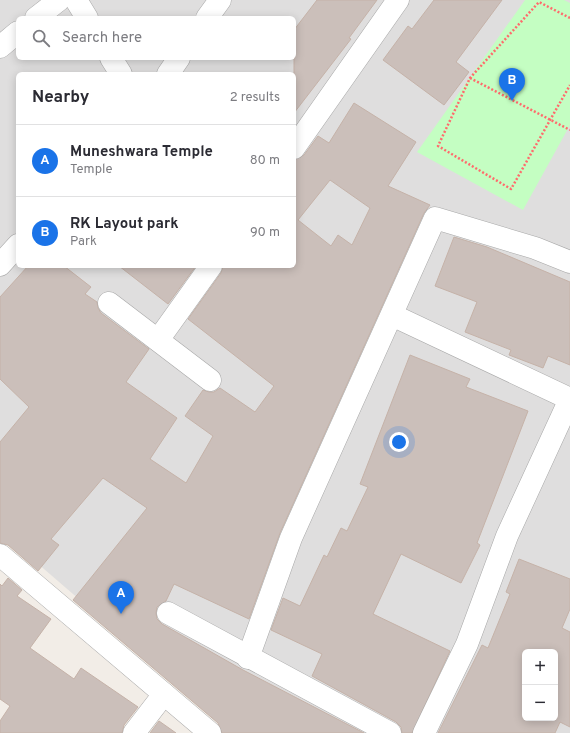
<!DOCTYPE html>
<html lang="en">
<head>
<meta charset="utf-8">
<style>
	:root { --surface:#fff; --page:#f7f7f7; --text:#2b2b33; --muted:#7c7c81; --line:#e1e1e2; --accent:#1a73e8 }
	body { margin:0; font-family:Overpass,sans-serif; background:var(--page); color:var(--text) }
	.controls { position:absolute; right:12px; bottom:12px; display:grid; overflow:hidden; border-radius:6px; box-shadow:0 2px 10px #0003 }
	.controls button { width:36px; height:36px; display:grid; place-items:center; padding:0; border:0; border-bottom:1px solid var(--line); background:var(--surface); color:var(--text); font:20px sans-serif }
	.you { position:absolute; left:399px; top:442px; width:14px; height:14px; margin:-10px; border:3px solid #fff; border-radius:50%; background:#1a73e8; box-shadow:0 0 0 6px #1a73e833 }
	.badge { display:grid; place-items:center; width:26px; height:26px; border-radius:50%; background:var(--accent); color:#fff; font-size:13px; font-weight:700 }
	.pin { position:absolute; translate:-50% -33px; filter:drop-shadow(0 1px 2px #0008) }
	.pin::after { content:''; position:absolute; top:21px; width:14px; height:12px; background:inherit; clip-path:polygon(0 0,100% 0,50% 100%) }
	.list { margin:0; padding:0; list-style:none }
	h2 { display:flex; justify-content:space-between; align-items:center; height:52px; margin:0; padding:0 16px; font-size:17px }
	h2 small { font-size:13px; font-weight:400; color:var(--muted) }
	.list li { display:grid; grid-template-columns:26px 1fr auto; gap:12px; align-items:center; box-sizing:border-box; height:72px; padding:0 16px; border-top:1px solid var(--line) }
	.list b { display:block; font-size:15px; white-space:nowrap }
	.list p { margin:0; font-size:13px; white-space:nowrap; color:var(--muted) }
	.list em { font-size:13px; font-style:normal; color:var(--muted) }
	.icon { flex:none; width:22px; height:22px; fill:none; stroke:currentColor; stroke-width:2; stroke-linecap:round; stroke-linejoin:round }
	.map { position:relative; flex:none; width:570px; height:733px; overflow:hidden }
	.search { position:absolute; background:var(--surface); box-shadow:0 2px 10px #0003; left:16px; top:16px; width:280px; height:44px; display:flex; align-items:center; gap:10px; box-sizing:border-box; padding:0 14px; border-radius:6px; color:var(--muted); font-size:15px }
	.panel { position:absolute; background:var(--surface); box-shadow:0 2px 10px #0003; left:16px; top:72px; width:280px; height:196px; border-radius:6px }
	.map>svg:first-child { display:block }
	.residential { fill:#dfdede; fill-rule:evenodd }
	.park { fill:#c4fec2 }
	.building { fill:#cbbfba; stroke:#c5b2a8; fill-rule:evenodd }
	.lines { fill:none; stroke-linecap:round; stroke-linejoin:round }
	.minor-casing { stroke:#a8a8a8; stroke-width:23 }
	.path { stroke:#ff6b6c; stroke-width:2.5; stroke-dasharray:2 2; stroke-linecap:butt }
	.minor { stroke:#fff; stroke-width:22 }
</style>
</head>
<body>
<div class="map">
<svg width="570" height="733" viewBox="0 0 570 733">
	<rect width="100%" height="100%" fill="#f2ede7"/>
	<path class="residential" d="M0,0h570v733h-336l-234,-202zM18,18h276v40h-276zM18,74h276v192h-276zM525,652h30v66h-30z"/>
	<polygon class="park" points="525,0 564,0 570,3 570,125 523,210 417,152"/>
	<g class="building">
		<polygon points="317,0 377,0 349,38 351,39 294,113 294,30"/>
		<polygon points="434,0 502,0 456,62 469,72 444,105 383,60 408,26 412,29"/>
		<path d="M354,103l62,39 -28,44 42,19 -6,8 -144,320 -31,86 -75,-35 -8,17 -9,6 -1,6 1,6 5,5 81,46 121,63h-142l-4,-10 -145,-123 74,-92 -44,-30 -52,61 8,6 -21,26 -30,-26 -8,-2v-101l29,-35 -29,-28v-82l28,-31h36l27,21 -6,7 12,8 1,6 3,5 48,36 -23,33 51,36 -27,41 36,24 27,-47 -28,-20 18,-26 6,2h5l6,-4 35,24 19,-26 -86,-67 33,-46 2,-7h71v-106l10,-5 14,-19 11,7zM330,180l40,28 -18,37 -14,-10 -7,11 -33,-26z"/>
		<polygon points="454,237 487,247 570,282 570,365 548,356 543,368 509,355 511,350 465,332 477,302 435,286"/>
		<polygon points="119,266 196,266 168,304"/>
		<polygon points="410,355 470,379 466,387 528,411 477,543 480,545 461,583 401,554 373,614 450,651 412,733 402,733 401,727 396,722 312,676 322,654 271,630 283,598 300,606 324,555 327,557 341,528 347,531 368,487 360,484"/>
		<path d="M519,559l51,20v30l-8,19 8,4v95l-10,-5 -5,11h-117l44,-88 6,3 22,-54 -4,-2zM525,652h30v66h-30z"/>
		<polygon points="8,578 22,590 17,596 51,619 30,648 74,679 81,668 138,707 124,725 122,733 0,733 0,721 10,706 0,699 0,584 2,586"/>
		<polygon points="159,721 176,733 150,733"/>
	</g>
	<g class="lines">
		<defs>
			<g id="minor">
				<polyline points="76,0 87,18"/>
				<polyline points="36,18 59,0"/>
				<polyline points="207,18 220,0"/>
				<polyline points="0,47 18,32"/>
				<polyline points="111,58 121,74"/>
				<polyline points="168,74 179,58"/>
				<polyline points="294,148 398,0"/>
				<polyline points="0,265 18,245"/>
				<polyline points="109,303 210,380"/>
				<polyline points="392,315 570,399"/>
				<polyline points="158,340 211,266"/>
				<polyline points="0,555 210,733"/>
				<polyline points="168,613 390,733"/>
				<polyline points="248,658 291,538 435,218 535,248 570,262"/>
				<polyline points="134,733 164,694"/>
				<polyline points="424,733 467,644 507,536 570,399"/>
			</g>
		</defs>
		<use href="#minor" class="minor-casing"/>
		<g class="path">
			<polyline points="570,18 539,2 470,78 438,146 511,189 570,85"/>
			<polyline points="470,78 570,130"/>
		</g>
		<use href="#minor" class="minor"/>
	</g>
</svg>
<div class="controls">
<button>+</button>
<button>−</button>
</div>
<div class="you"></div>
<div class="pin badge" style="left:121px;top:614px">A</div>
<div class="pin badge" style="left:512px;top:101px">B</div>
<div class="search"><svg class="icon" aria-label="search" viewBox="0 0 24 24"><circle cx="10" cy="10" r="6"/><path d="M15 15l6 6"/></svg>Search here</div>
<section class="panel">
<h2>Nearby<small>2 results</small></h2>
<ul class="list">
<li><span class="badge">A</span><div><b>Muneshwara Temple</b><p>Temple</p></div><em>80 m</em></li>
<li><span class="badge">B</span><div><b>RK Layout park</b><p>Park</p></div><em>90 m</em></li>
</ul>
</section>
</div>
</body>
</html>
